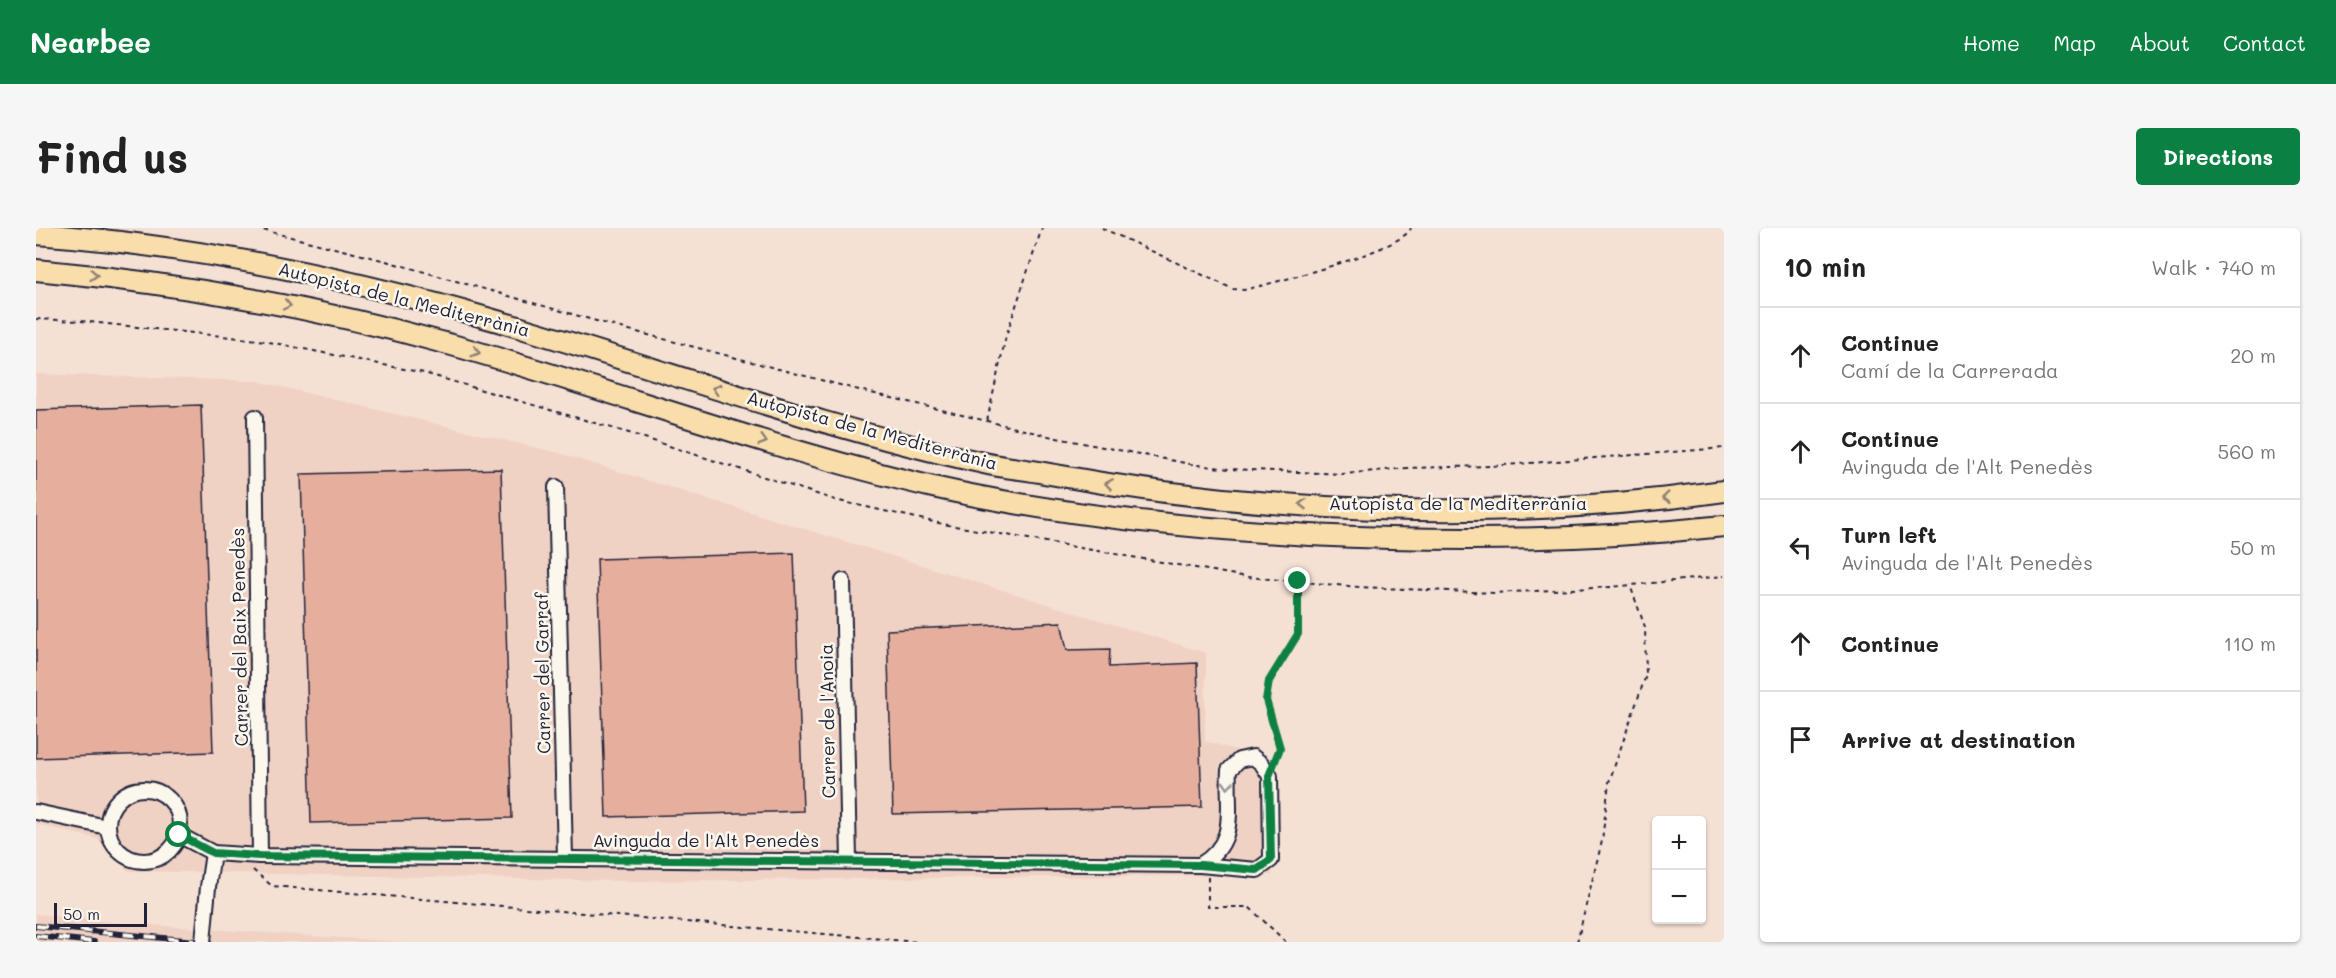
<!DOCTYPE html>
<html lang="en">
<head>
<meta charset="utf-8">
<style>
	:root { --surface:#fff; --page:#f6f6f6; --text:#222; --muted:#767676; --line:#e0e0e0; --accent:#0b8043 }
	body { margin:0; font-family:Mali,sans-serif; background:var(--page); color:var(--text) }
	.controls { position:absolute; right:18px; bottom:18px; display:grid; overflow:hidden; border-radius:6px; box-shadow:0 2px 4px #0004 }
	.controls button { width:54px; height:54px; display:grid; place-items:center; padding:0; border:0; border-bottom:2px solid var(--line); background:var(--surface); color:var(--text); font:30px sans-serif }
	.scale { position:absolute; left:18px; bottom:15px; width:93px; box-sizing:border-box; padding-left:6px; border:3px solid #22223b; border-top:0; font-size:16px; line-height:21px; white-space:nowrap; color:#22223b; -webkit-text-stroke:4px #fbf7ec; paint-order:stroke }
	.stop { position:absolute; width:18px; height:18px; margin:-14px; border:4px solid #0b8043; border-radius:50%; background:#fff }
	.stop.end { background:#0b8043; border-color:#fff; box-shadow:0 2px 6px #0008 }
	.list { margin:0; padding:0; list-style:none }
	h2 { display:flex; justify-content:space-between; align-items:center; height:78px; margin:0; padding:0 24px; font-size:26px }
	h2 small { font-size:20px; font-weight:400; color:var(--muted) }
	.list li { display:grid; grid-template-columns:39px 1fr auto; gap:18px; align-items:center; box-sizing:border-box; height:96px; padding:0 24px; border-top:2px solid var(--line) }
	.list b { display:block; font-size:22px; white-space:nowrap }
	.list p { margin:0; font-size:20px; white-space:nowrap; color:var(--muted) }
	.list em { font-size:20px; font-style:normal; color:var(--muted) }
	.icon { flex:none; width:33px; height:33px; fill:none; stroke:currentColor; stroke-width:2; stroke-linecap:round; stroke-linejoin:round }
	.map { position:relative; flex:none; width:1688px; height:714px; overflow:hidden; border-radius:6px }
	header { display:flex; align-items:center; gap:36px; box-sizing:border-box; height:84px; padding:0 30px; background:var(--accent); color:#fff }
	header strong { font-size:28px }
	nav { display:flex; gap:33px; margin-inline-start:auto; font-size:21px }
	.intro { display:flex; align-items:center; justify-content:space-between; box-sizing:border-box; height:144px; padding:0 36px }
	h1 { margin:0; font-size:42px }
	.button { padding:15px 27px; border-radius:6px; background:var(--accent); color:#fff; font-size:21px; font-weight:700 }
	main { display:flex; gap:36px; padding:0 36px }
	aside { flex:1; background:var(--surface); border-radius:6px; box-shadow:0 2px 4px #0004 }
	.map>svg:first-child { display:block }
	.built { fill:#f0d2c4 }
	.building { fill:#e6af9d; stroke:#22223b; stroke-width:1.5 }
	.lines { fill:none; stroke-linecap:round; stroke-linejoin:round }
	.minor-casing { stroke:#22223b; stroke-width:18 }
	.highway-casing { stroke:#22223b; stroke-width:24 }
	.path { stroke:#22223b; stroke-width:2; stroke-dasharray:4.5 4.5; stroke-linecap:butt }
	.minor { stroke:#fbf7ec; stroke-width:14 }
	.highway { stroke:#f9deab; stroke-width:20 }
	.rail-casing { stroke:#22223b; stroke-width:6 }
	.rail { stroke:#fbf7ec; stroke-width:4; stroke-dasharray:11; stroke-linecap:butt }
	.minor-bridge-casing { stroke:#22223b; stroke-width:18; stroke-linecap:butt }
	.minor-bridge { stroke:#fbf7ec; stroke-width:14 }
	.oneway { stroke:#8e8073 }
	.oneway2 { stroke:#99979c }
	.route { stroke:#0b8043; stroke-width:8 }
	.labels { text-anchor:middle; stroke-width:5; stroke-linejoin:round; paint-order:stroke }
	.street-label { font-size:18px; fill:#22223b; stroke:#fbf7ec }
</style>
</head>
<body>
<header>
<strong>Nearbee</strong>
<nav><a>Home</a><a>Map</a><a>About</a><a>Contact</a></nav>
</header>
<div class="intro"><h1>Find us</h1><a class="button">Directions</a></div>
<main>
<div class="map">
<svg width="1688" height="714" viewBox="0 0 1688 714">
	<rect width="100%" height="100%" fill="#f5e1d4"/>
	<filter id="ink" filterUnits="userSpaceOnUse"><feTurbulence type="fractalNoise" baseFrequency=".0167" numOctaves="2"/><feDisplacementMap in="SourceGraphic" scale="12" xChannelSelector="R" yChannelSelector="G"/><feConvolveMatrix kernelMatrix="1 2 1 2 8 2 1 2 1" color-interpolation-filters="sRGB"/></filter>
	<g filter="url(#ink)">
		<g class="built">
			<polygon points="0,146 221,153 523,225 1170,425 1169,513 1236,532 1236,647 590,653 92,643 61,611 0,596"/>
			<polygon points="0,686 86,695 367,714 0,714"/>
		</g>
		<g class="building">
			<polygon points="165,177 177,524 0,530 0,182"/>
			<polygon points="465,241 476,590 275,595 265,246"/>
			<polygon points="758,325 767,583 570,589 561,331"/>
			<polygon points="1025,394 1031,422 1074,421 1073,439 1161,435 1166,579 857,586 851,402"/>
		</g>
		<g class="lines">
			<defs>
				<g id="minor">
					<polyline points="219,189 224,628"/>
					<polyline points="520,259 529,630"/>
					<polyline points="807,353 813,632"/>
					<circle cx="108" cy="597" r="36"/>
					<polyline points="0,584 71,599"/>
					<path d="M143,607l34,18 47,3 940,9 57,5 14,-10 -1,-84 -8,-12 -9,-7 -14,3 -10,10c-3,39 11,71 -29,95"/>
					<polyline points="172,659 177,625"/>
				</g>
				<g id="highway">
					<path d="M0,6c155,11 309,43 458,86 163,47 324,107 490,143 20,5 40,6 60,10 221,41 456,50 680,18"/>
					<path d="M0,42c141,13 280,37 416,75 161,45 318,104 481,142 125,28 249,41 377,48 138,7 276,6 414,-9"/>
				</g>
			</defs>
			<use href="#minor" class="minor-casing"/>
			<use href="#highway" class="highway-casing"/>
			<g class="path">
				<polyline points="219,0 350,33 578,98 823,162 1021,210 1154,236 1193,241 1308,246 1371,240 1456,238 1688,220"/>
				<path d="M1066,0l131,61 11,1c28,-7 157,-39 167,-62"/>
				<polyline points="0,91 44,93 223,112 388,145 593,205 799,272 907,296 1211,349 1323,359 1458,365 1575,359 1688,348"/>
				<polyline points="951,193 970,108 1006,0"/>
				<polyline points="1239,534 1244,520 1230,472 1233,453 1262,406 1262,353"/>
				<polyline points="217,642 236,658 881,714"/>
				<polyline points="1172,649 1172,679 1213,679 1250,714"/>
				<polyline points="1541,714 1566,613 1573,554 1610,447 1609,399 1594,357"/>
			</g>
			<use href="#minor" class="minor"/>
			<use href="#highway" class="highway"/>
			<defs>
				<g id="rail">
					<polyline points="0,698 170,714"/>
					<polyline points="0,708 58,714"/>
				</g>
			</defs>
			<use href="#rail" class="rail-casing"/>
			<use href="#rail" class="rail"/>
			<defs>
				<polyline id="minor-bridge" points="167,714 172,659"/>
			</defs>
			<use href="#minor-bridge" class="minor-bridge-casing"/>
			<use href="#minor-bridge" class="minor-bridge"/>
		</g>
		<defs><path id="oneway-chevron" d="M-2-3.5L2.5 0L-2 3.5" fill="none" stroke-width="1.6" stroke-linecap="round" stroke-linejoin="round" transform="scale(1.5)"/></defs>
		<g class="oneway">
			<use href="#oneway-chevron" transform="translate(58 47) rotate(5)"/>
			<use href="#oneway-chevron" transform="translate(251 77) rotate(12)"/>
			<use href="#oneway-chevron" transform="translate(440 124) rotate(16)"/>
			<use href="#oneway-chevron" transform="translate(680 161) rotate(-163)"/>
			<use href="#oneway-chevron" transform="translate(727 213) rotate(17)"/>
			<use href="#oneway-chevron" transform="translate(1073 256) rotate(-172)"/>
			<use href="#oneway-chevron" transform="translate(1630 270) rotate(174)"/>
			<use href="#oneway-chevron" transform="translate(1267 276) rotate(-177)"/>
		</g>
		<use class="oneway2" href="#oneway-chevron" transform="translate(1192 557) rotate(93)"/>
	</g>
	<g class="lines" filter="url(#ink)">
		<polyline class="route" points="143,607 177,625 224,628 1164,637 1221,642 1235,632 1233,548 1244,520 1230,472 1233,453 1262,406 1262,353"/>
	</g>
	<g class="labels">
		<g class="street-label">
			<text transform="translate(368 72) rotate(14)" y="6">Autopista de la Mediterrània</text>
			<text transform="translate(836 203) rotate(15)" y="6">Autopista de la Mediterrània</text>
			<text x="1422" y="282">Autopista de la Mediterrània</text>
			<text transform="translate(204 409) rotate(-91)" y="6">Carrer del Baix Penedès</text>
			<text transform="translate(507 445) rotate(-91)" y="6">Carrer del Garraf</text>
			<text transform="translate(792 493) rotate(-91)" y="6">Carrer de l'Anoia</text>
			<text x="670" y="619">Avinguda de l'Alt Penedès</text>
		</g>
	</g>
</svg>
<div class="controls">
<button>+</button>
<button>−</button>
</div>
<div class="scale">50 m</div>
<div class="stop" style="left:143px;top:607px"></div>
<div class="stop end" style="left:1262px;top:353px"></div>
</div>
<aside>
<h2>10 min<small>Walk · 740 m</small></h2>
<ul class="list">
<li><svg class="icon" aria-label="ahead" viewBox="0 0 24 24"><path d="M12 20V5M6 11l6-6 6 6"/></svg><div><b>Continue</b><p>Camí de la Carrerada</p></div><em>20 m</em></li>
<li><svg class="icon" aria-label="ahead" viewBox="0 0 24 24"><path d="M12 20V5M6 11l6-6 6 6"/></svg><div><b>Continue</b><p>Avinguda de l'Alt Penedès</p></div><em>560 m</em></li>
<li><svg class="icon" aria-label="left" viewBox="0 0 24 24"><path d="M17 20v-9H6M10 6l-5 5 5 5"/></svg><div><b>Turn left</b><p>Avinguda de l'Alt Penedès</p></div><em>50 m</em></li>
<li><svg class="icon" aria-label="ahead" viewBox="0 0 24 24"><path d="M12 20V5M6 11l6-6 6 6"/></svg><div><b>Continue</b></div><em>110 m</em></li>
<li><svg class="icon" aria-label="arrive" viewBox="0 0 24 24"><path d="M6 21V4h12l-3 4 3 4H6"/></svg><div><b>Arrive at destination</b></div></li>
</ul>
</aside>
</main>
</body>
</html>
